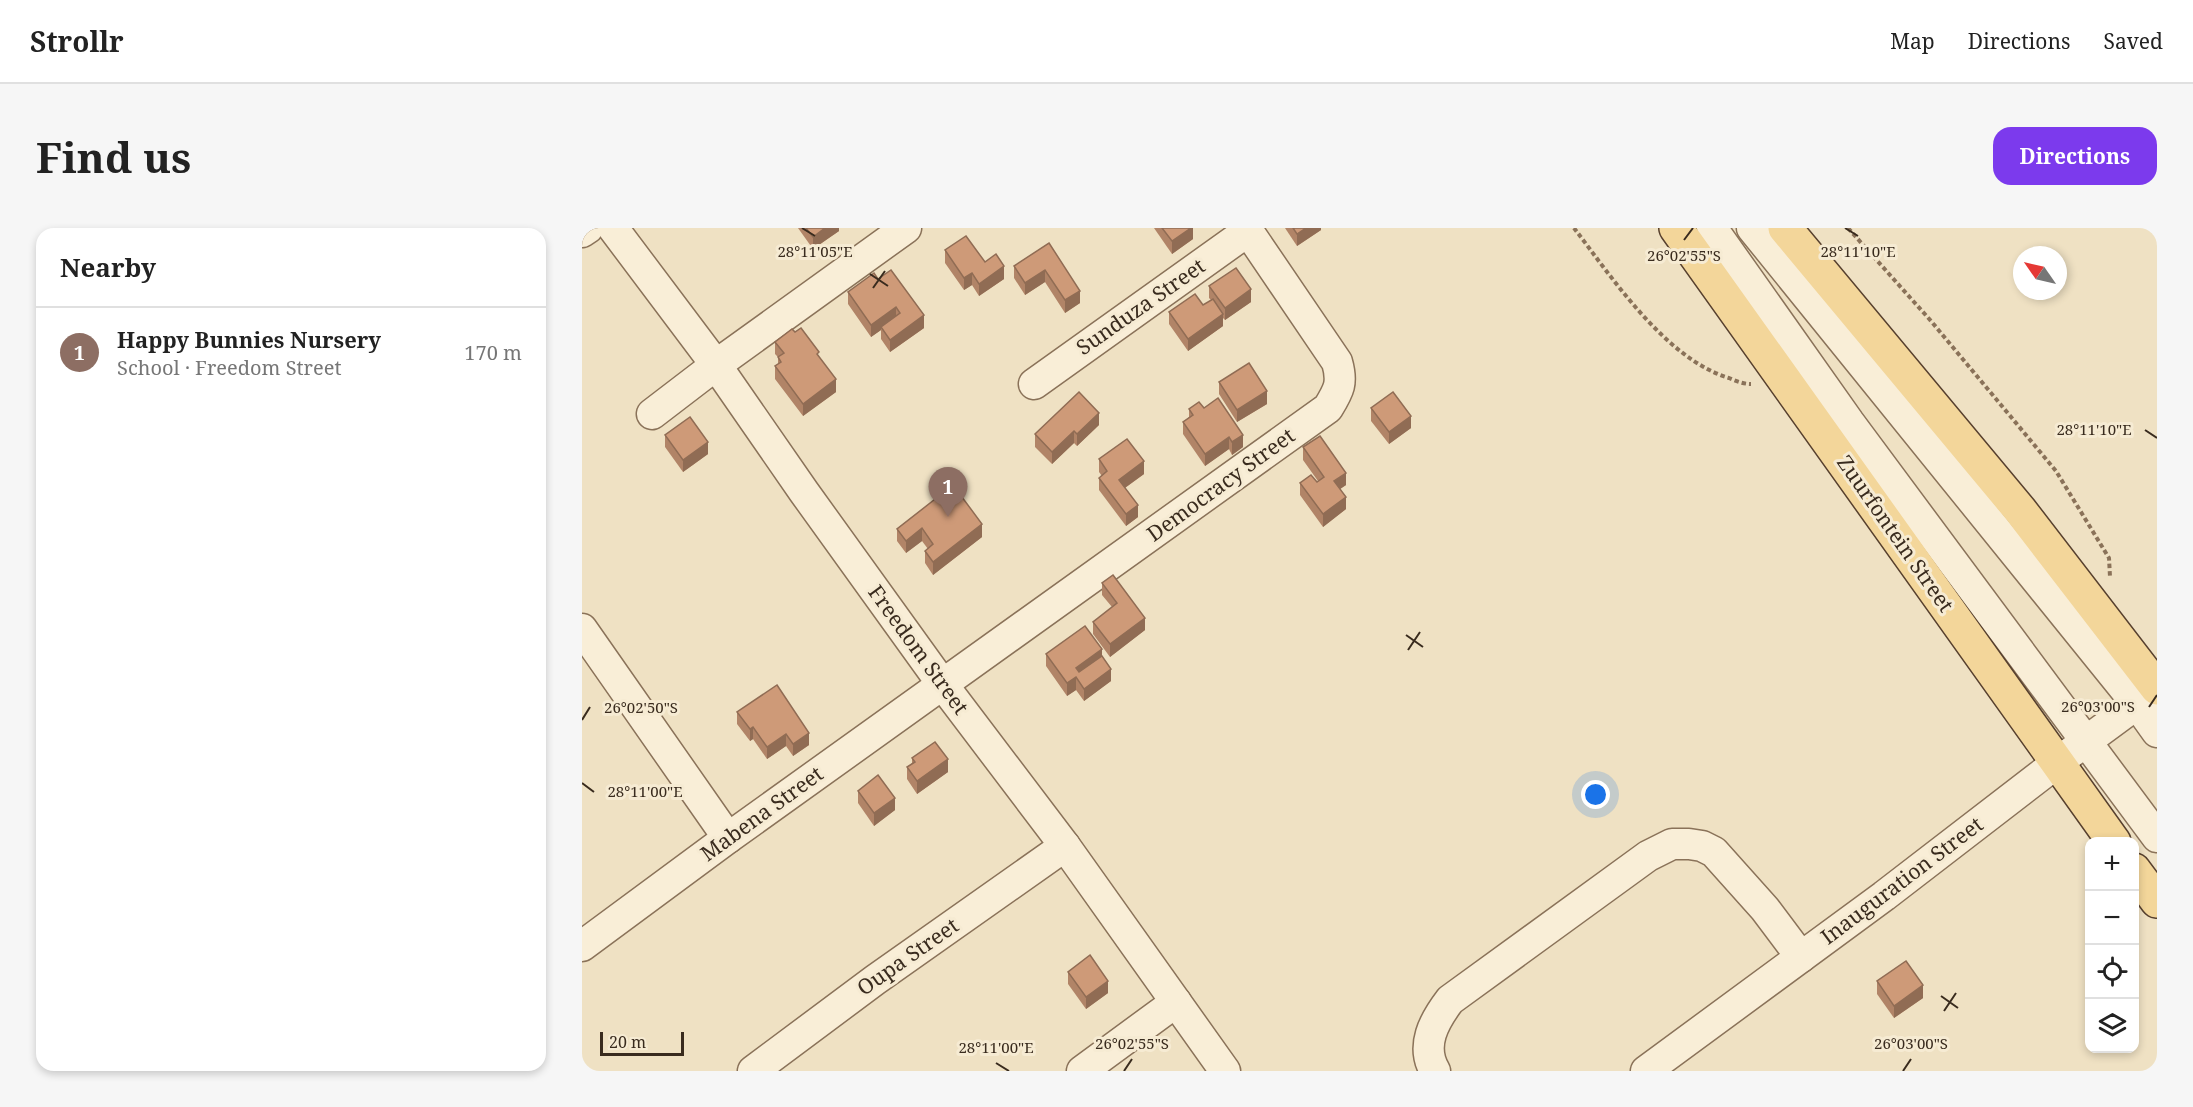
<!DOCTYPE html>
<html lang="en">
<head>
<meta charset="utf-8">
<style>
	:root { --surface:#fff; --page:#f6f6f6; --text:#222; --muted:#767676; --line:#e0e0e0; --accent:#7c3aed }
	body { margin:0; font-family:"Noto Serif",serif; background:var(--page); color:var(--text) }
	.controls { position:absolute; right:18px; bottom:18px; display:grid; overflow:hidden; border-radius:12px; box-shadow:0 3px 9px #0003 }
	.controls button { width:54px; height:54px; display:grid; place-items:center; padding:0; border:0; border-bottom:2px solid var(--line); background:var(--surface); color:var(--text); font:30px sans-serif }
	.compass { position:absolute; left:1431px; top:18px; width:54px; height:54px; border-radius:50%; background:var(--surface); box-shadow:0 3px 9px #0003; rotate:304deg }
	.scale { position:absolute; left:18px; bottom:15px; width:84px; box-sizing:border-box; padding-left:6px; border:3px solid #392b1e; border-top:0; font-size:16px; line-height:21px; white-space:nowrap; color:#392b1e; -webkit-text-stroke:4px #f6ebd3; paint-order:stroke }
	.you { position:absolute; left:1014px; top:567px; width:21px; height:21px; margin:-15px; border:4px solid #fff; border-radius:50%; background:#1a73e8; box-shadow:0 0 0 9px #1a73e833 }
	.badge { display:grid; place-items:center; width:39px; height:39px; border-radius:50%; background:var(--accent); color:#fff; font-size:20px; font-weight:700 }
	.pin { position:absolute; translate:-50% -50px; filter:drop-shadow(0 2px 3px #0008) }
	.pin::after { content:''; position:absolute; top:32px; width:21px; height:18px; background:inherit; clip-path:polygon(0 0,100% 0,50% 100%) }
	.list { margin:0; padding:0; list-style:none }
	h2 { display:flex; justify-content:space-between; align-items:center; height:78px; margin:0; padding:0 24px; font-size:26px }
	h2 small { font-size:20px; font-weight:400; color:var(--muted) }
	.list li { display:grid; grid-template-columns:39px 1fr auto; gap:18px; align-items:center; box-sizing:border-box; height:90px; padding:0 24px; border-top:2px solid var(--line) }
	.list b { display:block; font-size:22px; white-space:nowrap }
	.list p { margin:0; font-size:20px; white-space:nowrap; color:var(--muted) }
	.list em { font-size:20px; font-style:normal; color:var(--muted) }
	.icon { flex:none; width:33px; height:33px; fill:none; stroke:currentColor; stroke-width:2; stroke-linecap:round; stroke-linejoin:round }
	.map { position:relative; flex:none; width:1575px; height:843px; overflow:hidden; border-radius:18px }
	header { display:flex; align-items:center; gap:36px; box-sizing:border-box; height:84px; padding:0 30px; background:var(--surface); border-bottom:2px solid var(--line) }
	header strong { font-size:28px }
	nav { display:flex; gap:33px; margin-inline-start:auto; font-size:21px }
	.intro { display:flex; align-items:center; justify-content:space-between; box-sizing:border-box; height:144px; padding:0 36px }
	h1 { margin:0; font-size:42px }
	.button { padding:15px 27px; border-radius:18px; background:var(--accent); color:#fff; font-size:21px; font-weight:700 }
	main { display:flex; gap:36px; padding:0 36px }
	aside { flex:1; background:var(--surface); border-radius:18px; box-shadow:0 3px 9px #0003 }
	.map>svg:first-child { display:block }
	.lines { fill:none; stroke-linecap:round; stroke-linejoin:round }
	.minor-casing { stroke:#8a7259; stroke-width:33 }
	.major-casing { stroke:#57402e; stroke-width:36 }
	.path { stroke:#8a7259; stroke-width:4; stroke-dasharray:4.5 3; stroke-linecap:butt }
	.minor { stroke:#f9eed7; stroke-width:30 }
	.major { stroke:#f3d69a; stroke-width:33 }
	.wall { fill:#b18467 }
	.shaded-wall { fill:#906c54 }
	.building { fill:#ce9a78; stroke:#906c54; stroke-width:1.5 }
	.ticks { fill:none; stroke:#392b1e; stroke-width:2 }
	.labels { text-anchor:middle; stroke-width:6; stroke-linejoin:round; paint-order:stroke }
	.street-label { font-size:21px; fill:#392b1e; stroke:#f6ebd3 }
	.ticks-label { font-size:15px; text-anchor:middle; fill:#392b1e; stroke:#f6ebd3; stroke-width:6; stroke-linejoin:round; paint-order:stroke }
</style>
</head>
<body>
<header>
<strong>Strollr</strong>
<nav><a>Map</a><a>Directions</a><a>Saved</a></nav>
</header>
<div class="intro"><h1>Find us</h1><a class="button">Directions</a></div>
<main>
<aside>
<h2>Nearby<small></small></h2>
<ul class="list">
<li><span class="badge" style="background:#8d6e63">1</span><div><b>Happy Bunnies Nursery</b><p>School · Freedom Street</p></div><em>170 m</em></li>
</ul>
</aside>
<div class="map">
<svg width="1575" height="843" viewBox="0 0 1575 843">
	<rect width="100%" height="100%" fill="#efe1c3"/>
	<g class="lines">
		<defs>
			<g id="minor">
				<polyline points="31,0 134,137 222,264 361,457 483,618 643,843"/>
				<polyline points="1130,0 1267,194 1575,609"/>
				<polyline points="1170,0 1555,476 1575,504"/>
				<polyline points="0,4 6,0"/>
				<polyline points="452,156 666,3"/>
				<polyline points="70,186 134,137 324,0"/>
				<polyline points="0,401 146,610"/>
				<path d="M0,718l146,-108 600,-430c11,-18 15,-25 9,-46l-91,-134"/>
				<polyline points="171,843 293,752 483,618"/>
				<polyline points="500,843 594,774"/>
				<path d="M853,843c-15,-25 -1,-50 15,-71l198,-144 24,-12h17l13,2 12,6 51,57 36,48"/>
				<polyline points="1064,843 1302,668 1476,534 1571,464"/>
			</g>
			<g id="major">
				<polyline points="1094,0 1532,614"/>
				<polyline points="1203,0 1438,282 1575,460"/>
				<polyline points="1552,642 1575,673"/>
			</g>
		</defs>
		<use href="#minor" class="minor-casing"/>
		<use href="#major" class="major-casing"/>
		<g class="path">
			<path d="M992,0c39,51 92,131 155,150 7,3 14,6 22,6"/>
			<polyline points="1266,0 1349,93 1474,243 1527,330 1528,349"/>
		</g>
		<use href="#minor" class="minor"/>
		<use href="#major" class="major"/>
	</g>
	<g class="wall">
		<polygon points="216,0 257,0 257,3 231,21"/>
		<polygon points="572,0 611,0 611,11 590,26"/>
		<polygon points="703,0 739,0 739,2 715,18"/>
		<polygon points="467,15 498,75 483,85 463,54 443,67 432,50 432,38"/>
		<polygon points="363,22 403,34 422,51 397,68 390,57 382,62 363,35"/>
		<polygon points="296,51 342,100 308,124 299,111 299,102 289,109 266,76 266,64"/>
		<polygon points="627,58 669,74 643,92 641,90 641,98 606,123 587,96 587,84 621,77 629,72 627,70"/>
		<polygon points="193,114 237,129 254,164 221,188 193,151 193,138 196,136 196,129 193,126"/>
		<polygon points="637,154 685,176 655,194 637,166"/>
		<polygon points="622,180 661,219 650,227 647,221 623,238 601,206 601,194 607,189 607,181"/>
		<polygon points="789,180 829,200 807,216 789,193"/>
		<polygon points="517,197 495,218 492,215 470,236 453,219 453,206"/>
		<polygon points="83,207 126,226 101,244 83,219"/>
		<polygon points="721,219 764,257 758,261 764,281 741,299 718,267 718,255 735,254 736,253 721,232"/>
		<polygon points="517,231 562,246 543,260 556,289 544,298 517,262 517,250 520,248 517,244"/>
		<polygon points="371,257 400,309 351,347 343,335 343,323 346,321 340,313 324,325 315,313 315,301"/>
		<polygon points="520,355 563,402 528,429 511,406 511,394 530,379 520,367"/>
		<polygon points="464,426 520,428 529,453 502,473 494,462 485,468 464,438"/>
		<polygon points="155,484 227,517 211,528 204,518 185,531 171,511 168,513 155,496"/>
		<polygon points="330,530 366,544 335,566 325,551 325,539 330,535"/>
		<polygon points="276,563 313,582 292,598 276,575"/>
		<polygon points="486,744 526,765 504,781 486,756"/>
		<polygon points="1295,753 1341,770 1312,790 1295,766"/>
	</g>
	<g class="shaded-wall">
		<polygon points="243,0 257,0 257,3 231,21 231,9"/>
		<polygon points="609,0 611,0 611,11 590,26 590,13"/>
		<polygon points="724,0 739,0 739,2 715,18 715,6"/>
		<polygon points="422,38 422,51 397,68 397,56"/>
		<polygon points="463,42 463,54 443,67 443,55"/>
		<polygon points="390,45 390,57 382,62 382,50"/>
		<polygon points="669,61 669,74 643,92 643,80"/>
		<polygon points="498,63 498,75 483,85 483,72"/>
		<polygon points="314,79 314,91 299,99 299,102 289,109 289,97"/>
		<polygon points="641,86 641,98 606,123 606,111"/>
		<polygon points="342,87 342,100 308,124 308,112"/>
		<polygon points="254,151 254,164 221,188 221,176"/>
		<polygon points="685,163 685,176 655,194 655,182"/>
		<polygon points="517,185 517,197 495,218 495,206"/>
		<polygon points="829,188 829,200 807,216 807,204"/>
		<polygon points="492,203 492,215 470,236 470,224"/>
		<polygon points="661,207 661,219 650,227 650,214"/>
		<polygon points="647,209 647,221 623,238 623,226"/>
		<polygon points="126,214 126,226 101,244 101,232"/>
		<polygon points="562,233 562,246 537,264 537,252"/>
		<polygon points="764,245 764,257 752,265 752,253"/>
		<polygon points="764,269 764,281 741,299 741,286"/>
		<polygon points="556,277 556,289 544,298 544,286"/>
		<polygon points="400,296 400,309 351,347 351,334"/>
		<polygon points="340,300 340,313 324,325 324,313"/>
		<polygon points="563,390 563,402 528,429 528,416"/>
		<polygon points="520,421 520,434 495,452 494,440"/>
		<polygon points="529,441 529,453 502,473 502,461"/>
		<polygon points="494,449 494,462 485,468 485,455"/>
		<polygon points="171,499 171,511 168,513 168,501"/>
		<polygon points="227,505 227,517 211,528 211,516"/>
		<polygon points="204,506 204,518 185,531 185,519"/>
		<polygon points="366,531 366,544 335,566 335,553"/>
		<polygon points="313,570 313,582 292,598 292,585"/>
		<polygon points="526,753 526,765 504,781 504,769"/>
		<polygon points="1341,757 1341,770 1312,790 1312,778"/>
	</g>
	<g class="building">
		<polygon points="224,0 243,0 231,9"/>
		<polygon points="580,0 609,0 590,13"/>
		<polygon points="711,0 724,0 715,6"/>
		<polygon points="384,8 403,34 414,26 422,38 397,56 390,45 382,50 363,22"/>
		<polygon points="467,15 498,63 483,72 463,42 443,55 432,38"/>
		<polygon points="654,40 669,61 643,80 627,58"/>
		<polygon points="309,42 342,87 308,112 299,99 318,85 314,79 289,97 266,64 292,45 296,51"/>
		<polygon points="613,66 621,77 631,71 641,86 606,111 587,84"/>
		<polygon points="219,100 237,124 235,126 254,151 221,176 193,138 199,134 196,129 202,125 193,114 210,101 213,104"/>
		<polygon points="667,135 685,163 655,182 637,154"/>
		<polygon points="497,164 517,185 495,206 492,203 470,224 453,206"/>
		<polygon points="811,164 829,188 807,204 789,180"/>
		<polygon points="636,170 661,207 650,214 647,209 623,226 601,194 611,187 607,181 617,174 622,180"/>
		<polygon points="108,189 126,214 101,232 83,207"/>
		<polygon points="738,208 764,245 752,253 764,269 741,286 718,255 729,247 735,254 742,249 721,219"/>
		<polygon points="545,211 562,233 537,252 556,277 544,286 517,250 525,243 517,231"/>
		<polygon points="371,257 400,296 351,334 343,323 351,316 340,300 324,313 315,301"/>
		<polygon points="531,347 563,390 528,416 511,394 535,375 520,355"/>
		<polygon points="503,398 520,421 494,440 497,444 520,428 529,441 502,461 494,449 485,455 464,426"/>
		<polygon points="195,457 227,505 211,516 204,506 185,519 171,499 168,501 155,484"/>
		<polygon points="353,514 366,531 335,553 325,539 333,534 330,530"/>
		<polygon points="296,547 313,570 292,585 276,563"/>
		<polygon points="508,727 526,753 504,769 486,744"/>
		<polygon points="1324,733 1341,757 1312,778 1295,753"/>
	</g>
	<path class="ticks" d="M220,0l13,8M1263,0l13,8M1102,12l9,-12M288,46l18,12M291,60l12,-17M1563,202l12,8M824,407l17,12M826,422l12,-18M1567,479l8,-12M0,492l8,-13M0,555l12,9M1359,768l17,12M1362,783l12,-18M414,835l13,8M542,843l8,-12M1321,843l8,-12"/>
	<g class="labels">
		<g class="street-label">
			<text transform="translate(559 79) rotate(-35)" y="7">Sunduza Street</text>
			<text transform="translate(639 257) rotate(-36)" y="7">Democracy Street</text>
			<text transform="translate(1313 306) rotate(55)" y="7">Zuurfontein Street</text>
			<text transform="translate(336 422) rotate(54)" y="7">Freedom Street</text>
			<text transform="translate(180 586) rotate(-36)" y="7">Mabena Street</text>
			<text transform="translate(1320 653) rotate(-37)" y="7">Inauguration Street</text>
			<text transform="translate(326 729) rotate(-35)" y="7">Oupa Street</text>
		</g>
	</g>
	<g class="ticks-label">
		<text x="233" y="29">28°11'05"E</text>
		<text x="1276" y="29">28°11'10"E</text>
		<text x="1102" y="33">26°02'55"S</text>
		<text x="1512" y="207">28°11'10"E</text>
		<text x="1516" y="484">26°03'00"S</text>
		<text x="59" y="485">26°02'50"S</text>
		<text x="63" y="569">28°11'00"E</text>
		<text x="550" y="821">26°02'55"S</text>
		<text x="1329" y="821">26°03'00"S</text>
		<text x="414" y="825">28°11'00"E</text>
	</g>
</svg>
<div class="controls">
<button>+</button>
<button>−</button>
<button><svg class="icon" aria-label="locate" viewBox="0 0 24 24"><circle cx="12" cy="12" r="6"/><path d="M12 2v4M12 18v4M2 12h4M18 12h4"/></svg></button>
<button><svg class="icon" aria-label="layers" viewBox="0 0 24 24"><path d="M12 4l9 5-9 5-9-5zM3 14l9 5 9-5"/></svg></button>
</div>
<svg class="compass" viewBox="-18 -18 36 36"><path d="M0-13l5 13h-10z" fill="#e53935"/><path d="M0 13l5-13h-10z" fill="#767676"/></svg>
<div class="scale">20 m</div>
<div class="you"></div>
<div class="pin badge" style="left:366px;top:289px;background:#8d6e63">1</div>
</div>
</main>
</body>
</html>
